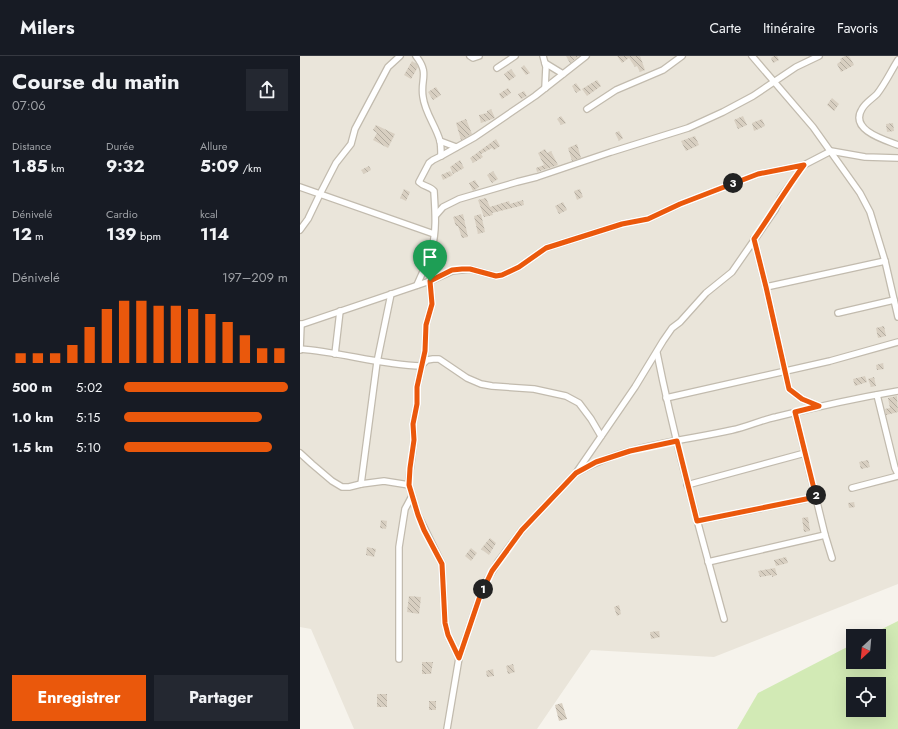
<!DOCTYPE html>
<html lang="fr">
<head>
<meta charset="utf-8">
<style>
  body { margin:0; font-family:Jost,sans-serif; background:#242831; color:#f1f3f6; height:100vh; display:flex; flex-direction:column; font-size:15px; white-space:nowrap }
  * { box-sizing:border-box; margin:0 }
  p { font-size:13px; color:#9ea1a6 }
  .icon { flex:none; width:22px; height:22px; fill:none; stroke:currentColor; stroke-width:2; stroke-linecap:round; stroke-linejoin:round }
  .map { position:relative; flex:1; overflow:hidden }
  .side { display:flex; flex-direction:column; background:#171b24; width:300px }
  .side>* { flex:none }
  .needle { width:26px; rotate:206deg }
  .controls { position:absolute; left:546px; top:573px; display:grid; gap:8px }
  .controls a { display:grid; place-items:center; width:40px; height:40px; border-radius:0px; background:#171b24; box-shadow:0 4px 16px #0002; font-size:20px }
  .pin { position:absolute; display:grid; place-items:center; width:34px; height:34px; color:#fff; margin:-41px -17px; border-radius:50% 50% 50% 0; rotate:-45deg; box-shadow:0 0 4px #0007 }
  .pin .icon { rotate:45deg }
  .km { position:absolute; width:20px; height:20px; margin:-10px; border-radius:50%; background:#222; color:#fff; font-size:11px; line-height:20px; text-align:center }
  .round { display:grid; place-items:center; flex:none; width:42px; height:42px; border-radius:0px; background:#242831 }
  .overview { display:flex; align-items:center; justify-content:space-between; height:68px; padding:0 12px }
  h1 { font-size:22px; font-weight:700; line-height:30px }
  .figures { display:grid; grid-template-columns:repeat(3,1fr); gap:6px; height:68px; padding:4px 12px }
  .figures div { display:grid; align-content:center }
  .figures b { font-size:17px; font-weight:700 }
  .figures small { font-size:11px; font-weight:400 }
  .figures p { font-size:11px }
  .chart { height:112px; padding:8px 12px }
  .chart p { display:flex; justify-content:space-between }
  .chart svg { width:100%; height:72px; margin-top:4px; stroke:#ea580c; stroke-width:6 }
  .primary-button { display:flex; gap:8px; margin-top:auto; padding:8px 12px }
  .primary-button a { flex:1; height:46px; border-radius:0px; background:#ea580c; color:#fff; font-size:16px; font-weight:700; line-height:46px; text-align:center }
  .primary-button a+a { background:#242831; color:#f1f3f6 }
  ul { padding:0 12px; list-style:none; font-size:13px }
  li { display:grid; grid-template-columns:64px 48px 1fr; align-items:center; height:30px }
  li i { height:10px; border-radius:5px; background:#ea580c }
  header { display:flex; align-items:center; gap:24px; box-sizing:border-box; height:56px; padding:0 20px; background:#171b24; border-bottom:1px solid #363941 }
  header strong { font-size:19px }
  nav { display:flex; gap:22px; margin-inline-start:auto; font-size:14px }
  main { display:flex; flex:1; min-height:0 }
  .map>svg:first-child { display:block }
  .residential { fill:#eae5da }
  .grass { fill:#d2eab5; fill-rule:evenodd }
  .building { fill:url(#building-back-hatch) }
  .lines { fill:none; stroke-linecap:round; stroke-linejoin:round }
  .minor-casing { stroke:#c2bbae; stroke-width:8 }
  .minor { stroke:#fff; stroke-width:5.5 }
  .route-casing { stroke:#fff; stroke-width:8 }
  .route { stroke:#ea580c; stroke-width:5 }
</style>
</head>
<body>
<header>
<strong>Milers</strong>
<nav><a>Carte</a><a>Itinéraire</a><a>Favoris</a></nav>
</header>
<main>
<section class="side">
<div class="overview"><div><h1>Course du matin</h1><p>07:06</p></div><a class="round"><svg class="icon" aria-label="share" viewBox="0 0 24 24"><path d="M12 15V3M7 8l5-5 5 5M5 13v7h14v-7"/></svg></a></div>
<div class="figures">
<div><p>Distance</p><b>1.85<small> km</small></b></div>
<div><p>Durée</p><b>9:32</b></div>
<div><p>Allure</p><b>5:09<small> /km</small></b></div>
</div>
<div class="figures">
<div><p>Dénivelé</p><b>12<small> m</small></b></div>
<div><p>Cardio</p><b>139<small> bpm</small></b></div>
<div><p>kcal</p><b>114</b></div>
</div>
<div class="chart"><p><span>Dénivelé</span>197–209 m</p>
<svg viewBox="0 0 160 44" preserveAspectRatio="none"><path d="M5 44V38M15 44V38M25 44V38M35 44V33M45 44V22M55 44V11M65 44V6M75 44V6M85 44V9M95 44V9M105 44V11M115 44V14M125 44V19M135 44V27M145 44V35M155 44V35"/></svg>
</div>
<ul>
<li><b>500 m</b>5:02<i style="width:100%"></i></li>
<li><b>1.0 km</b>5:15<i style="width:84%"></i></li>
<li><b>1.5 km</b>5:10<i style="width:90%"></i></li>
</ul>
<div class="primary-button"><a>Enregistrer</a><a>Partager</a></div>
</section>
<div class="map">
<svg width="598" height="673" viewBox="0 0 598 673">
  <defs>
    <pattern id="building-back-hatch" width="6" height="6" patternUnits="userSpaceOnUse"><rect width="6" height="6" fill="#d8cfc1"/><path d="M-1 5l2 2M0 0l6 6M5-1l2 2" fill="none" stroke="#b1aa9e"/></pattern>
  </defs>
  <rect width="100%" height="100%" fill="#f6f3ec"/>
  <polygon class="residential" points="0,0 598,0 598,528 414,601 291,594 237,673 54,673 11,573 0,571"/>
  <path class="grass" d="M598,565V673H437L458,637L553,588V606H579V580H568ZM553,628H579V654H553Z"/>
  <g class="building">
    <polygon points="266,0 279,0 270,7"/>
    <polygon points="317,0 340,0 345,14 340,16 337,10 335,11 329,2 322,7"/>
    <polygon points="474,0 477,0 479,4 473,7 471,2"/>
    <polygon points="545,0 549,0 554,9 541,16 537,8 541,5 540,3"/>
    <polygon points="112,5 116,8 118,11 111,23 104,19"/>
    <polygon points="224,9 230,17 226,19 221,12"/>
    <polygon points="211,13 216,20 209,25 204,18"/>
    <polygon points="297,24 301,30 287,40 282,33"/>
    <polygon points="276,27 281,34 276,37 272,30"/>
    <polygon points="136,31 141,39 133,44 128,36"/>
    <polygon points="208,32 211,37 202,43 199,38"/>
    <polygon points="224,35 227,40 221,43 218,38"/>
    <polygon points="532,42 539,48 534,55 527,49"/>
    <polygon points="191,53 195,62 181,67 179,59 187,57 187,55"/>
    <polygon points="261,60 266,67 261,69 257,63"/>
    <polygon points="443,60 447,69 438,73 434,64"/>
    <polygon points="166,63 172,78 161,84 156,67"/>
    <polygon points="462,63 465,70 454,75 452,67"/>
    <polygon points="593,67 594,75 587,76 586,68"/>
    <polygon points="76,69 95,78 88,92 73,84 77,77 73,74"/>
    <polygon points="319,75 323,82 319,85 315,77"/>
    <polygon points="395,80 399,89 386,95 381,85"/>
    <polygon points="196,83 200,90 194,94 192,92 181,98 183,101 173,107 170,102"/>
    <polygon points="277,88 281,102 272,105 268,92"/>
    <polygon points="245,93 247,97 251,95 258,109 237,116 236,112 244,109 238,97"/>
    <polygon points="160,104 164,112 153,118 150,111"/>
    <polygon points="69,110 71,114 64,118 61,114"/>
    <polygon points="150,115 153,119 143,124 141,119"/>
    <polygon points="193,115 198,123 192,127 187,119"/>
    <polygon points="175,124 179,131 173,135 169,127"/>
    <polygon points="104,133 110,136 106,145 100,142"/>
    <polygon points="280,133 283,141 277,144 274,135"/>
    <polygon points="186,142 190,151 209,145 210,148 223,144 224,149 192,157 193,159 184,161 178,144"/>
    <polygon points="263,146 267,154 259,158 255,150"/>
    <polygon points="163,158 168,181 162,182 158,170 156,170 153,161"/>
    <polygon points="181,158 185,176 178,178 174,160"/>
    <polygon points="584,270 586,280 578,282 576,272"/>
    <polygon points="583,307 584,313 577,314 576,309"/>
    <polygon points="565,320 567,326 555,330 553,323"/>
    <polygon points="574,321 576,330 571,331 568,323"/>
    <polygon points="597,340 598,356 586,359 585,353 590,352 588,342"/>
    <polygon points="568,404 570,411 561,413 559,406"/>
    <polygon points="554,446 555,451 549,452 548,447"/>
    <polygon points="508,461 510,475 504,476 502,462"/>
    <polygon points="81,464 87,465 86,473 80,472"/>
    <polygon points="190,482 196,487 189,499 181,493"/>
    <polygon points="67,491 76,493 74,501 66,499"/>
    <polygon points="171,492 177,497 171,505 165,500"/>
    <polygon points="486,501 488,507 476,510 474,504"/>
    <polygon points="475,512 477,519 472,521 472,519 460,521 458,515"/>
    <polygon points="109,540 121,541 119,558 107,556"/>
    <polygon points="319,549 321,558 317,560 314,551"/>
    <polygon points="359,575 360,581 351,583 350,576"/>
    <polygon points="122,606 133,606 131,618 122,618"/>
    <polygon points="213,608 215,616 208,618 206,610"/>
    <polygon points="193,613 194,620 187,621 186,615"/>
    <rect x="77" y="638" width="10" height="13"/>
    <rect x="129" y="645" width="7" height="9"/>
    <polygon points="262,647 267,663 259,665 255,649"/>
  </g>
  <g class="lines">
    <g class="minor-casing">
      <g id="minor">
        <path d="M116,0C130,18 120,23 123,41C125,57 136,70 140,85C141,89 141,95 141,100"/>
        <polyline points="170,0 173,2 179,0"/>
        <polyline points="243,0 246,11 245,32"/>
        <polyline points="452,0 513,71 560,137 570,156 585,205 598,261"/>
        <path d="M598,4C591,15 585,28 577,38C572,43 565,47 562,53C549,74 585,84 598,89"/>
        <polyline points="245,7 263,18"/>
        <polyline points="197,12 215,0"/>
        <polyline points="287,53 316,34 363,14 382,0"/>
        <polyline points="140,85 156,91"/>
        <polyline points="0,131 134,178"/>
        <polyline points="136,159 143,151 159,143 217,126 237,121 311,96 388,72 423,56 453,40 496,11 519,0"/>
        <polyline points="0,174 8,163 20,138 36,107 51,88 55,73 88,11 100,0"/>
        <polyline points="454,183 466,231 489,333 502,343 519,350"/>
        <polyline points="130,225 132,248 126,269 125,295 117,331 117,348 113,368 114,384 109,422 109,429 118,459 142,508 145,567 148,579 159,602 147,673"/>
        <path d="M117,229C122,217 129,204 132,192C137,173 135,154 134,135C130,130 124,131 119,126L129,107L133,104L141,100L175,81L235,40L286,0"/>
        <polyline points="466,231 585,205"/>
        <polyline points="538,257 594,244"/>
        <polyline points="0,268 1,268 0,294"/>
        <polyline points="0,269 130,225 152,215 170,213 196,220 202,219 219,211 246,192 322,168 348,163 380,148 458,118 504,109"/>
        <path d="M0,293C41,296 80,309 121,310L127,304L133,303H139L167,322L181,328L192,330L234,333L266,340L279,347L291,363L301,380"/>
        <path d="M357,297C375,387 400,475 424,563"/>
        <polyline points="35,298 40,255"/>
        <polyline points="577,339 595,412 598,418"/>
        <polyline points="366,342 530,305 598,286"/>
        <polyline points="495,356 525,479 532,502"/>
        <polyline points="0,397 12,408 32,425 42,431 49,431 61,428 84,425 109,429"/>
        <path d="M278,416C322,390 382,385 432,374C447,371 461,364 476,361C516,351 557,342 598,335"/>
        <polyline points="61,428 77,306 91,238"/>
        <polyline points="387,429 505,397"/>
        <polyline points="552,432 598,420"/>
        <polyline points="397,465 517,441"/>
        <polyline points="408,506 525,479"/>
        <polyline points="159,602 183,531 198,506 222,474 276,417 335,331 363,285 372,272 380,266 406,237 432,216 475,154 481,141 504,109 531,95 565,101 598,102"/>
        <polyline points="99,603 99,491 105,453 112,440"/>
      </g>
    </g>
    <use href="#minor" class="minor"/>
  </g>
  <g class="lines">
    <g class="route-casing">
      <path id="route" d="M504,109C486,133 471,159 454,183L466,231L489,333L502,343L519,350L495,356L516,441L397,465L377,385L330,395L296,406L276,417L222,474L192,515L180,540L159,602L148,579L145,567L142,508L124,474L118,459L109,429L110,412L114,384L113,368L117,348V331L125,295L126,269L132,248L130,225L152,214L162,213H170L196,220L202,219L219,211L246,192L322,168L348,163L380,148L458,118Z"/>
    </g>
    <use href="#route" class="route"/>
  </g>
</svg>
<div class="controls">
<a><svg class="needle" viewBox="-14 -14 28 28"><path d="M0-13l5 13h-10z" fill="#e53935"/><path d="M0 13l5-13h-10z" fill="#9ea1a6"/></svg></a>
<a><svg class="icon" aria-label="locate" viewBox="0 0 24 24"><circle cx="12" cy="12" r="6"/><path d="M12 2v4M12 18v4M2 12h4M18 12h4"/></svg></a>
</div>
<div class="pin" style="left:130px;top:225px;background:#1e9e55"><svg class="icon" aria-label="arrive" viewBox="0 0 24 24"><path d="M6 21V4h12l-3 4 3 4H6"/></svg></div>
<b class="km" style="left:183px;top:533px">1</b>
<b class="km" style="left:516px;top:439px">2</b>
<b class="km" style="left:433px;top:127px">3</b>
</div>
</main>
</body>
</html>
